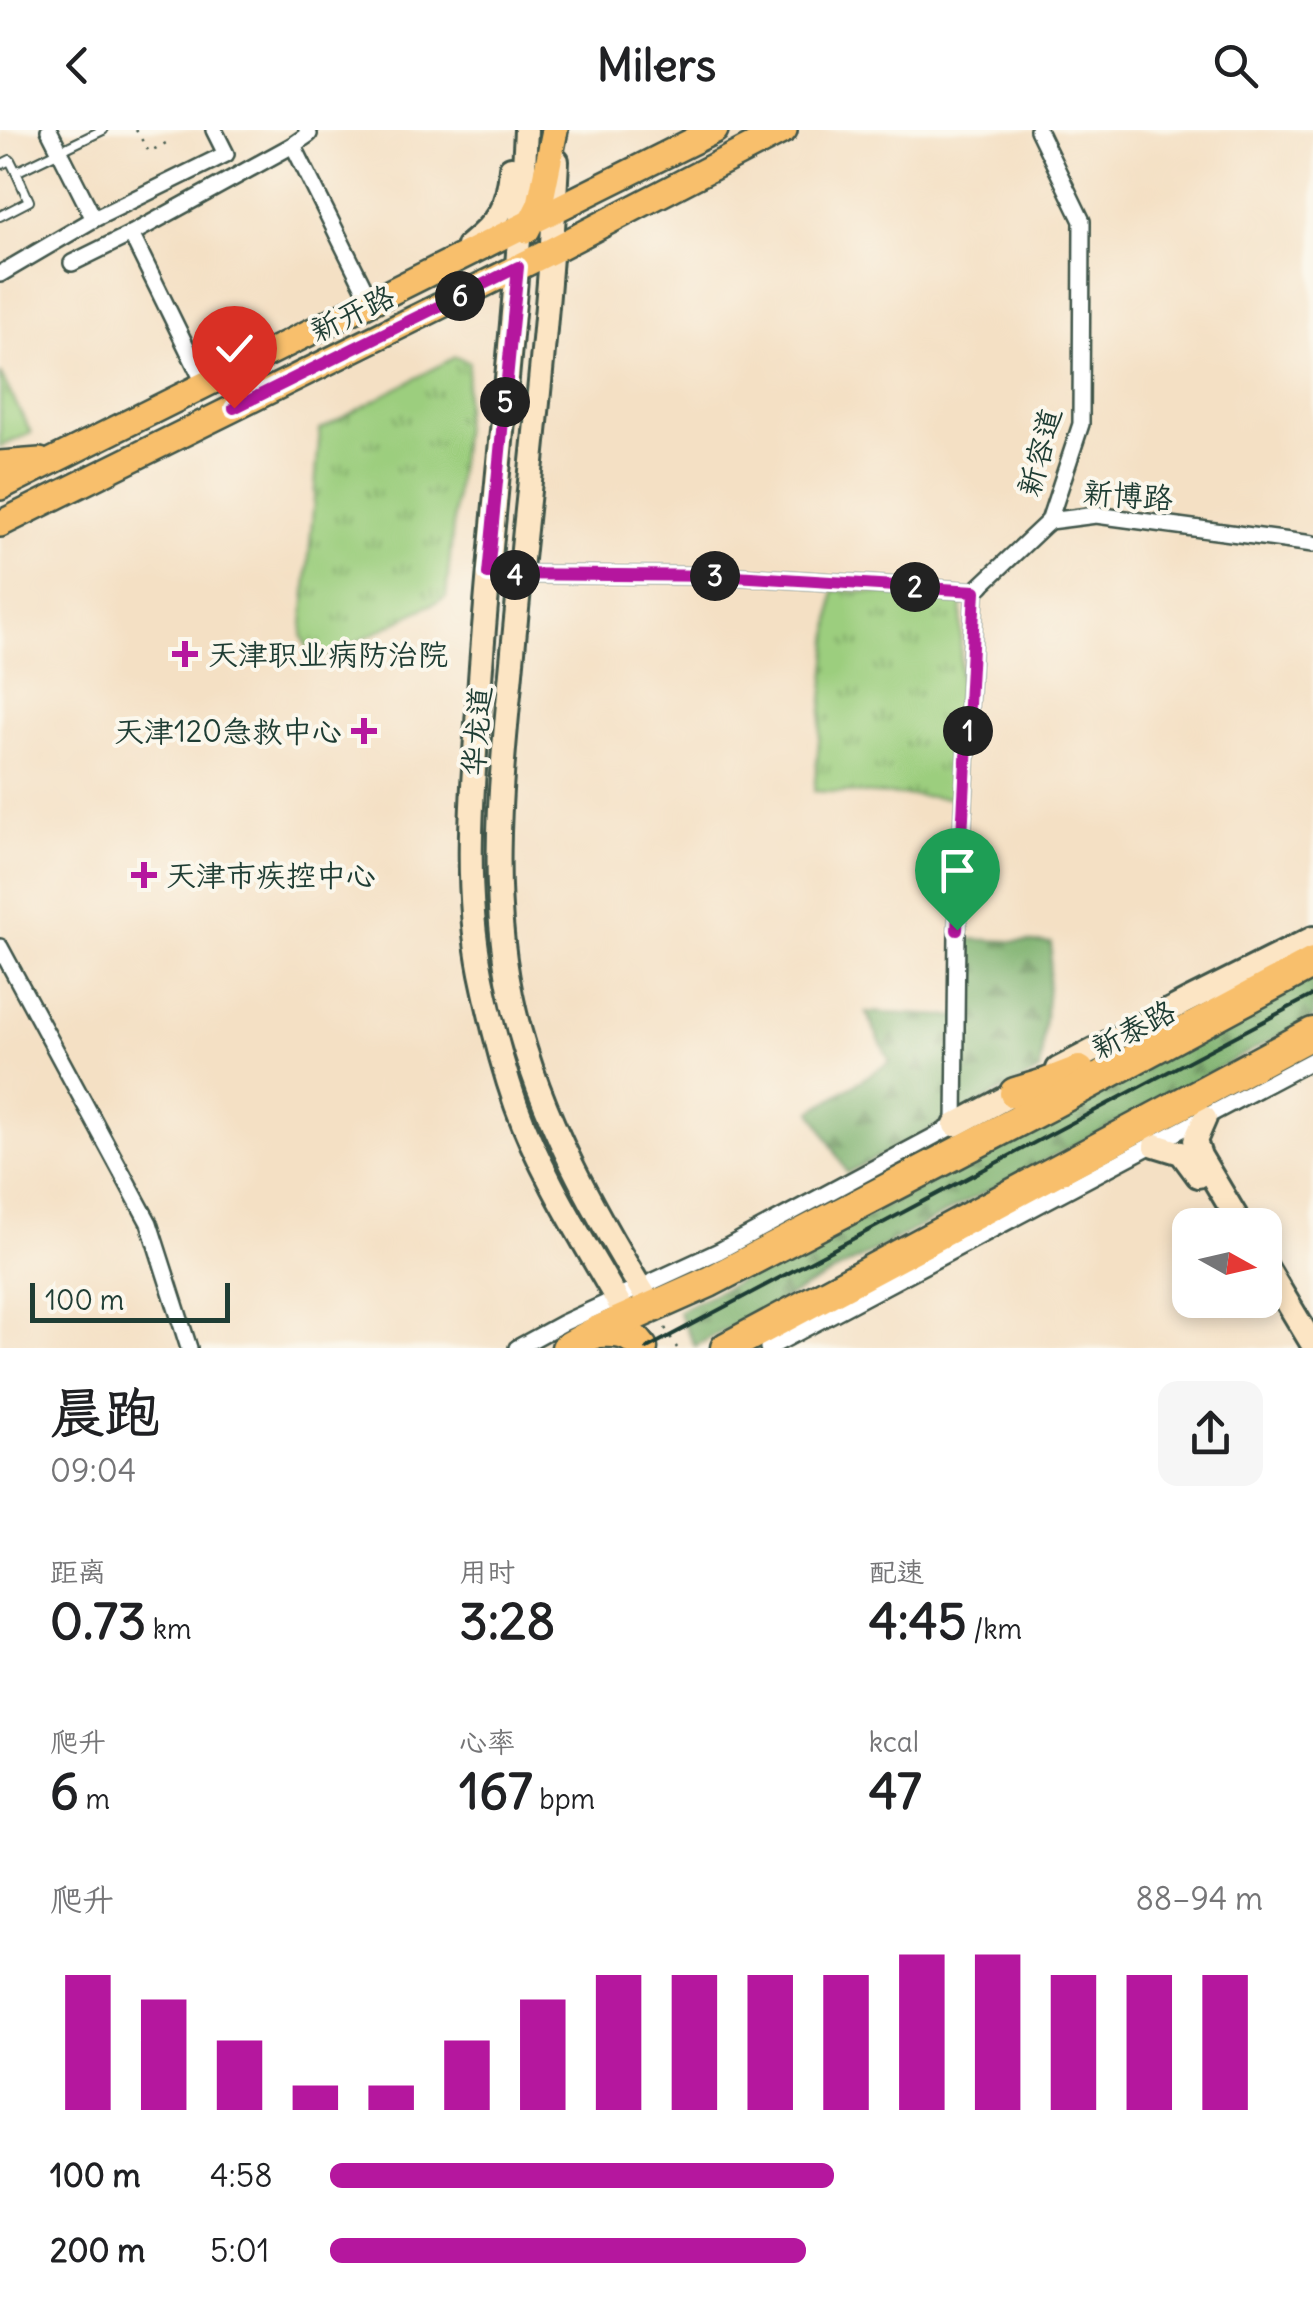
<!DOCTYPE html>
<html lang="zh">
<head>
<meta charset="utf-8">
<style>
  body { margin:0; font-family:Delius,"LXGW WenKai TC",sans-serif; background:#f6f6f6; color:#202124; height:100vh; display:flex; flex-direction:column; font-size:38px; white-space:nowrap }
  * { box-sizing:border-box; margin:0 }
  p { font-size:32px; color:#757577 }
  .icon { flex:none; width:55px; height:55px; fill:none; stroke:currentColor; stroke-width:2; stroke-linecap:round; stroke-linejoin:round }
  .map { position:relative; height:1218px; overflow:hidden }
  .sheet { display:flex; flex-direction:column; background:#fff; flex:1 }
  .sheet>* { flex:none }
  .needle { width:65px; rotate:98deg }
  .buttons { position:absolute; left:1172px; top:1078px; display:grid; gap:20px }
  .buttons a { display:grid; place-items:center; width:110px; height:110px; border-radius:20px; background:#fff; box-shadow:0 5px 15px #0003; font-size:50px }
  .scale { position:absolute; left:30px; bottom:25px; width:200px; box-sizing:border-box; padding-left:10px; border:5px solid #1f3d34; border-top:0; font-size:28px; line-height:35px; white-space:nowrap; color:#1f3d34; -webkit-text-stroke:8px #fbf7ec; paint-order:stroke }
  .pin { position:absolute; display:grid; place-items:center; width:85px; height:85px; color:#fff; margin:-102px -42px; border-radius:50% 50% 50% 0; rotate:-45deg; box-shadow:0 0 10px #0007 }
  .pin .icon { rotate:45deg }
  .km { position:absolute; width:50px; height:50px; margin:-25px; border-radius:50%; background:#222; color:#fff; font-size:28px; line-height:50px; text-align:center }
  .round { display:grid; place-items:center; flex:none; width:105px; height:105px; border-radius:20px; background:#f6f6f6 }
  .summary { display:flex; align-items:center; justify-content:space-between; height:170px; padding:0 50px }
  h1 { font-size:55px; font-weight:700; line-height:75px }
  .stats { display:grid; grid-template-columns:repeat(3,1fr); gap:15px; height:170px; padding:10px 50px }
  .stats div { display:grid; align-content:center }
  .stats b { font-size:50px; font-weight:700 }
  .stats small { font-size:28px; font-weight:400 }
  .stats p { font-size:28px }
  .chart { height:280px; padding:20px 50px }
  .chart p { display:flex; justify-content:space-between }
  .chart svg { width:100%; height:180px; margin-top:10px; stroke:#b5179e; stroke-width:6 }
  ul { padding:0 50px; list-style:none; font-size:32px }
  li { display:grid; grid-template-columns:160px 120px 1fr; align-items:center; height:75px }
  li i { height:25px; border-radius:12px; background:#b5179e }
  header { display:flex; justify-content:space-between; align-items:center; height:130px; padding:0 50px; background:#fff; font-size:45px; font-weight:700 }
  .map>svg:first-child { display:block }
  .grass { fill:url(#grass-tufts); stroke:#5e8659; stroke-width:2.5 }
  .forest { fill:url(#forest-firs); stroke:#4e7750; stroke-width:2.5 }
  .lines { fill:none; stroke-linecap:round; stroke-linejoin:round }
  .lane-casing { stroke:#3f554a; stroke-width:12 }
  .street-casing { stroke:#3f554a; stroke-width:20 }
  .secondary-casing { stroke:#3f554a; stroke-width:28 }
  .primary-casing { stroke:#3f554a; stroke-width:30 }
  .highway-casing { stroke:#3f554a; stroke-width:35 }
  .path { stroke:#3f554a; stroke-width:2.5; stroke-dasharray:2.5 8; stroke-linecap:butt }
  .lane { stroke:#fff; stroke-width:8 }
  .street { stroke:#fff; stroke-width:15 }
  .secondary { stroke:#fce5c4; stroke-width:22 }
  .primary { stroke:#f8bf6c; stroke-width:25 }
  .highway { stroke:#f8bf6c; stroke-width:30 }
  .rail { stroke:#1f3d34; stroke-width:4 }
  .route-casing { stroke:#fff; stroke-width:20 }
  .route { stroke:#b5179e; stroke-width:12 }
  .poi-dot { fill:#b5179e; stroke:#fbf7ec; stroke-width:4 }
  .labels { text-anchor:middle; dominant-baseline:central; stroke-width:8; stroke-linejoin:round; paint-order:stroke }
  .street-label { font-size:30px; fill:#1f3d34; stroke:#fbf7ec }
  .poi-label { font-size:30px; fill:#1f3d34; stroke:#fbf7ec; text-anchor:start }
</style>
</head>
<body>
<header><svg class="icon" aria-label="back" viewBox="0 0 24 24"><path d="M15 5l-7 7 7 7"/></svg>Milers<svg class="icon" aria-label="search" viewBox="0 0 24 24"><circle cx="10" cy="10" r="6"/><path d="M15 15l6 6"/></svg></header>
<div class="map">
<svg width="1313" height="1218" viewBox="0 0 1313 1218">
  <defs>
    <pattern id="grass-tufts" width="24" height="20" patternUnits="userSpaceOnUse" patternTransform="scale(2.5)"><rect width="24" height="20" fill="#9cce7e"/><path d="M3 7l-1-3M5 7V3M7 7l1-3M15 17l-1-3M17 17v-4M19 17l1-3" fill="none" stroke="#7fa868"/></pattern>
    <pattern id="forest-firs" width="22" height="20" patternUnits="userSpaceOnUse" patternTransform="scale(2.5)"><rect width="22" height="20" fill="#7db16d"/><path d="M5 1l3.5 6h-7zM16 11l3.5 6h-7z" fill="#66915a"/></pattern>
  </defs>
  <rect width="100%" height="100%" fill="#fbf7ec"/>
  <filter id="ink" filterUnits="userSpaceOnUse"><feTurbulence type="fractalNoise" baseFrequency=".01" numOctaves="2"/><feDisplacementMap in="SourceGraphic" scale="20" xChannelSelector="R" yChannelSelector="G"/><feConvolveMatrix kernelMatrix="1 2 1 2 8 2 1 2 1" color-interpolation-filters="sRGB"/></filter>
  <filter id="wash" filterUnits="userSpaceOnUse"><feTurbulence type="fractalNoise" baseFrequency=".0048" numOctaves="4" result="noise"/><feDisplacementMap in="SourceGraphic" scale="40" xChannelSelector="R" yChannelSelector="G"/><feGaussianBlur stdDeviation="2.25" result="paint"/><feColorMatrix in="noise" values="0 0 0 0 0 0 0 0 0 0 0 0 0 0 0 0 0 1.4 0 .05"/><feComposite in="paint" operator="in"/></filter>
  <g filter="url(#wash)">
    <rect width="100%" height="100%" fill="#f4e0c4"/>
    <g class="grass">
      <polygon points="455,227 469,232 446,467 333,524 318,526 307,518 302,506 320,300"/>
      <polygon points="0,243 31,303 0,317"/>
      <polygon points="834,460 962,469 956,668 814,661"/>
    </g>
    <g class="forest">
      <polygon points="966,809 1052,813 1040,941 847,1043 812,981 890,932 866,882 963,887"/>
      <polygon points="1313,844 1313,888 695,1216 678,1181 870,1085"/>
    </g>
  </g>
  <g filter="url(#ink)">
    <g class="lines">
      <g class="lane-casing">
        <g id="lane">
          <polyline points="0,35 10,30 16,42 103,0"/>
          <polyline points="0,86 29,71 16,42"/>
        </g>
      </g>
      <g class="street-casing">
        <g id="street">
          <polyline points="49,0 94,89"/>
          <polyline points="293,15 370,170"/>
          <polyline points="72,133 131,104"/>
          <polyline points="0,144 94,89 226,24 214,0"/>
          <polyline points="205,255 131,104 293,15 309,4 307,0"/>
          <polyline points="1046,394 1049,391 1096,385 1313,414"/>
          <polyline points="488,444 735,446 975,461 982,455"/>
          <polyline points="0,817 149,1093 189,1218"/>
          <polyline points="517,1218 563,1193 719,1121 955,995 957,801 975,461 1049,391 1081,294 1082,91 1038,0"/>
          <polyline points="768,1218 1313,930"/>
        </g>
      </g>
      <g class="secondary-casing">
        <g id="secondary">
          <path d="M526,0C517,184 493,366 480,550C474,647 462,746 481,843C490,887 501,932 516,975C543,1050 589,1119 628,1189"/>
          <path d="M557,31C549,195 528,358 513,521C502,642 486,763 515,883C541,989 595,1084 652,1177"/>
          <path d="M468,116C497,93 509,76 511,38"/>
          <polyline points="1058,939 1187,871 1313,808"/>
          <polyline points="1205,988 1195,1011 1200,1026 1241,1095"/>
          <polyline points="955,995 1026,957"/>
          <polyline points="1155,1015 1181,1023 1198,1046"/>
          <polyline points="1265,1135 1313,1215"/>
        </g>
      </g>
      <g class="primary-casing">
        <g id="primary">
          <polyline points="527,100 540,74 555,0"/>
          <polyline points="0,334 40,331"/>
          <polyline points="0,357 715,0"/>
          <polyline points="0,394 551,121 784,0"/>
        </g>
      </g>
      <g class="highway-casing">
        <g id="highway">
          <polyline points="1015,963 1048,953 1079,941"/>
          <path d="M597,1202C615,1201 631,1201 642,1218"/>
          <polyline points="567,1218 594,1203 709,1152 1049,975 1313,833"/>
          <polyline points="726,1218 1313,903"/>
        </g>
      </g>
      <g class="path">
        <polyline points="136,0 149,22 166,13"/>
        <polyline points="665,1198 677,1218"/>
      </g>
      <use href="#lane" class="lane"/>
      <use href="#street" class="street"/>
      <use href="#secondary" class="secondary"/>
      <use href="#primary" class="primary"/>
      <use href="#highway" class="highway"/>
      <polyline class="rail" points="647,1218 1313,865"/>
    </g>
  </g>
  <g class="lines" filter="url(#ink)">
    <g class="route-casing">
      <polyline id="route" points="234,278 518,137 488,444 735,446 975,461 957,800"/>
    </g>
    <use href="#route" class="route"/>
  </g>
  <g class="poi-dot">
    <path d="M180 509h10v10h10v10h-10v10h-10v-10h-10v-10h10z"/>
    <path d="M359 586h10v10h10v10h-10v10h-10v-10h-10v-10h10z"/>
    <path d="M139 730h10v10h10v10h-10v10h-10v-10h-10v-10h10z"/>
  </g>
  <g class="labels">
    <g class="street-label">
      <text transform="translate(352 183) rotate(-26)">新开路</text>
      <text transform="translate(1039 322) rotate(-75)">新容道</text>
      <text transform="translate(1128 365) rotate(4)">新博路</text>
      <text transform="translate(476 601) rotate(-85)">华龙道</text>
      <text transform="translate(1133 899) rotate(-28)">新泰路</text>
    </g>
    <g class="poi-label">
      <text x="208" y="524">天津职业病防治院</text>
      <text x="342" y="601" text-anchor="end">天津120急救中心</text>
      <text x="166" y="745">天津市疾控中心</text>
    </g>
  </g>
</svg>
<div class="buttons">
<a><svg class="needle" viewBox="-14 -14 28 28"><path d="M0-13l5 13h-10z" fill="#e53935"/><path d="M0 13l5-13h-10z" fill="#757577"/></svg></a>
</div>
<div class="scale">100 m</div>
<div class="pin" style="left:957px;top:800px;background:#1e9e55"><svg class="icon" aria-label="arrive" viewBox="0 0 24 24"><path d="M6 21V4h12l-3 4 3 4H6"/></svg></div>
<div class="pin" style="left:234px;top:278px;background:#d93025"><svg class="icon" aria-label="check" viewBox="0 0 24 24"><path d="M5 12l5 5 9-10"/></svg></div>
<b class="km" style="left:968px;top:601px">1</b>
<b class="km" style="left:915px;top:457px">2</b>
<b class="km" style="left:715px;top:446px">3</b>
<b class="km" style="left:515px;top:445px">4</b>
<b class="km" style="left:505px;top:272px">5</b>
<b class="km" style="left:460px;top:166px">6</b>
</div>
<section class="sheet">
<div class="summary"><div><h1>晨跑</h1><p>09:04</p></div><a class="round"><svg class="icon" aria-label="share" viewBox="0 0 24 24"><path d="M12 15V3M7 8l5-5 5 5M5 13v7h14v-7"/></svg></a></div>
<div class="stats">
<div><p>距离</p><b>0.73<small> km</small></b></div>
<div><p>用时</p><b>3:28</b></div>
<div><p>配速</p><b>4:45<small> /km</small></b></div>
</div>
<div class="stats">
<div><p>爬升</p><b>6<small> m</small></b></div>
<div><p>心率</p><b>167<small> bpm</small></b></div>
<div><p>kcal</p><b>47</b></div>
</div>
<div class="chart"><p><span>爬升</span>88–94 m</p>
<svg viewBox="0 0 160 44" preserveAspectRatio="none"><path d="M5 44V11M15 44V17M25 44V27M35 44V38M45 44V38M55 44V27M65 44V17M75 44V11M85 44V11M95 44V11M105 44V11M115 44V6M125 44V6M135 44V11M145 44V11M155 44V11"/></svg>
</div>
<ul>
<li><b>100 m</b>4:58<i style="width:54%"></i></li>
<li><b>200 m</b>5:01<i style="width:51%"></i></li>
</ul>
</section>
</body>
</html>
